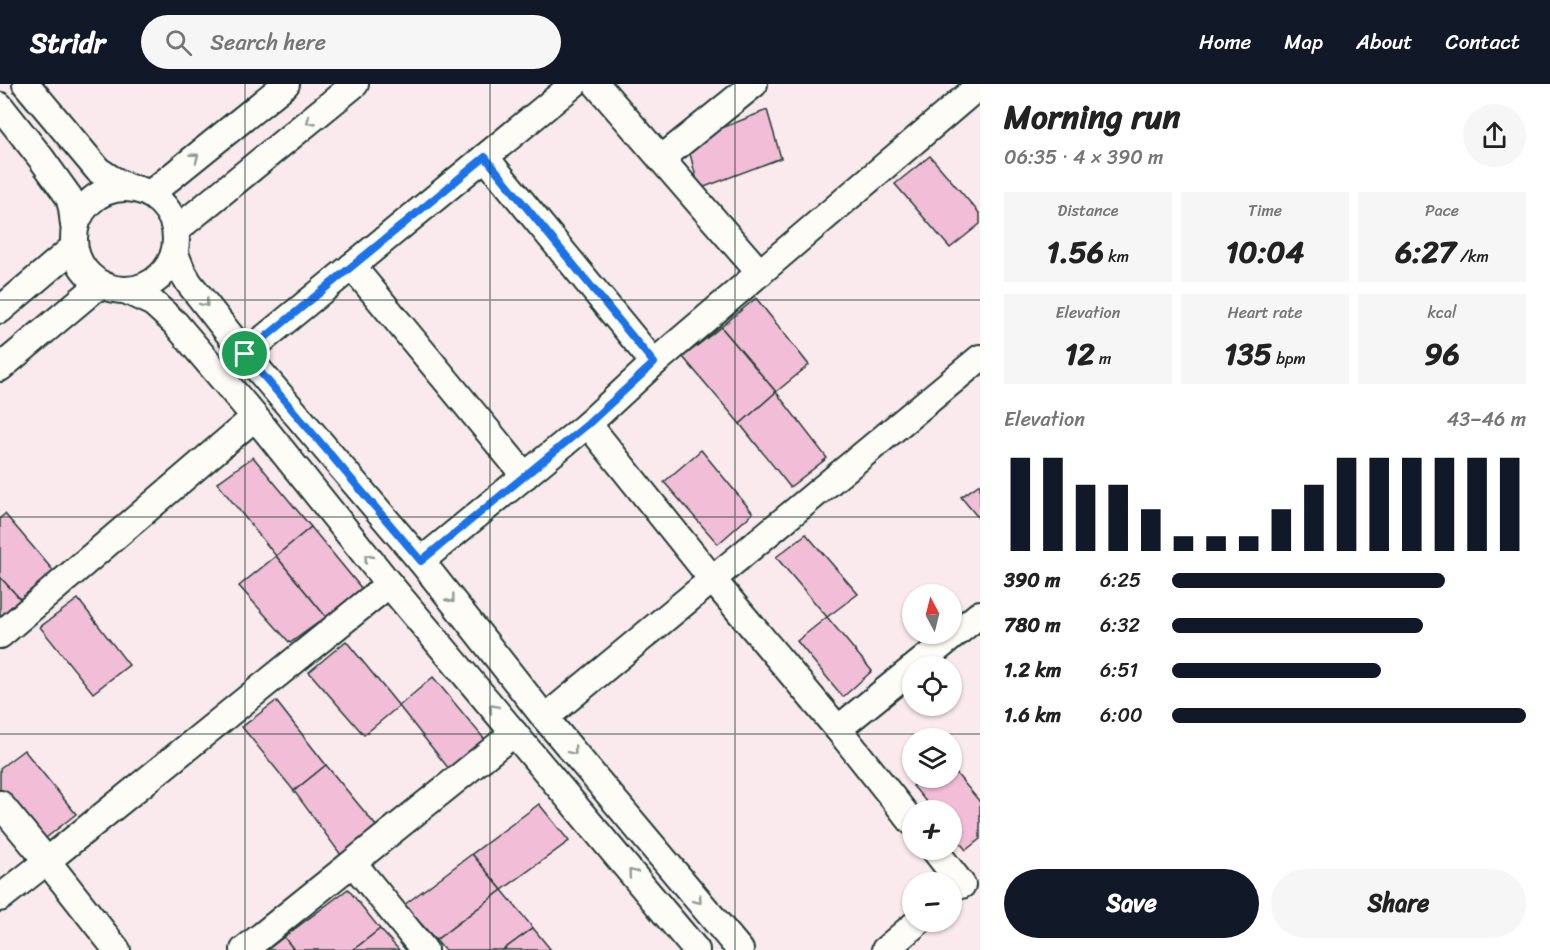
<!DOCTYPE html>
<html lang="en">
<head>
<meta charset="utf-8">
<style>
  body { margin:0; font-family:Sriracha,sans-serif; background:#f6f6f6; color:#222; height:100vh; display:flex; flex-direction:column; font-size:22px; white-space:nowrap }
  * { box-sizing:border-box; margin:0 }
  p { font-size:20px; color:#767676 }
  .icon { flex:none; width:33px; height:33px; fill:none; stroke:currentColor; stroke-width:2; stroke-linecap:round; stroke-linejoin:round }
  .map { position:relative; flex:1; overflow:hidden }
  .details { display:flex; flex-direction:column; background:#fff; width:570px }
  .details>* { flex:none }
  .needle { width:39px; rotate:353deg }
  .tools { position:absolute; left:902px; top:500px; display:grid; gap:12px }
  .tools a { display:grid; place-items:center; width:60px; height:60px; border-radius:50%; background:#fff; box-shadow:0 2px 4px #0004; font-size:30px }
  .pin { position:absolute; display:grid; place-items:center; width:51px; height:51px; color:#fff; margin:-26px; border:3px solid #fff; border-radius:50%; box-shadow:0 2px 6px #0007 }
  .round { display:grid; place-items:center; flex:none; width:63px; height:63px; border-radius:32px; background:#f6f6f6 }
  .head { display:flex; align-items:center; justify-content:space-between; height:102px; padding:0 24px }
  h1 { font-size:33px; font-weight:700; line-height:45px }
  .metrics { display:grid; grid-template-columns:repeat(3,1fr); gap:9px; height:102px; padding:6px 24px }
  .metrics div { display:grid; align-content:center; border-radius:0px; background:#f6f6f6; text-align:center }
  .metrics b { font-size:30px; font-weight:700 }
  .metrics small { font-size:16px; font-weight:400 }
  .metrics p { font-size:16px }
  .chart { height:168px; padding:12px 24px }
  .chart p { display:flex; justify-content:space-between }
  .chart svg { width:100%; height:108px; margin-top:6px; stroke:#111827; stroke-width:6 }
  .button { display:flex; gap:12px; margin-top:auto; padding:12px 24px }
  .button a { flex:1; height:69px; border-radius:36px; background:#111827; color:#fff; font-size:24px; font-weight:700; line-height:69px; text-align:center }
  .button a+a { background:#f6f6f6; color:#222 }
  ul { padding:0 24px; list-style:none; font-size:20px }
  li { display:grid; grid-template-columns:96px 72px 1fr; align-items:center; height:45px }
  li i { height:15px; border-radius:8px; background:#111827 }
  header { display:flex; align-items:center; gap:36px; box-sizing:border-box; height:84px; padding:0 30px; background:#111827; color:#fff }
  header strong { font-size:28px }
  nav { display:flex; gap:33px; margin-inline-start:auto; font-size:21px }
  .search { width:420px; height:54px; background:#f6f6f6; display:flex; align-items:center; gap:15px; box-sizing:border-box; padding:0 21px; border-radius:33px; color:#767676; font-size:22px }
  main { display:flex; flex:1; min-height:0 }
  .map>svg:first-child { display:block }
  .building { fill:#f2bdd7; stroke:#1f3d34; stroke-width:1.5 }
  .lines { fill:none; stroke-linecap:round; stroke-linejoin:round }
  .minor-casing { stroke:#1f3d34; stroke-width:30 }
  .minor { stroke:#fdfcf7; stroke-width:26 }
  .oneway { stroke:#8e9c96 }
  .route-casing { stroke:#fff; stroke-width:12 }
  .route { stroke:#1a73e8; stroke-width:8 }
  .grid { fill:none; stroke:#1f3d34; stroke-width:1.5; stroke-opacity:0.55 }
</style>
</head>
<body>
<header>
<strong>Stridr</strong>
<div class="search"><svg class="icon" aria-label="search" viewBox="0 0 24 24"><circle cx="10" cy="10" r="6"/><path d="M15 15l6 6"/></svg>Search here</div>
<nav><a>Home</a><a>Map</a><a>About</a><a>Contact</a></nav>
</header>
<main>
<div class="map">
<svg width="980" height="866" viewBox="0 0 980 866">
  <rect width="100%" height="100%" fill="#fae9ed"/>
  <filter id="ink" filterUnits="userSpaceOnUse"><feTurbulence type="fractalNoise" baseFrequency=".0167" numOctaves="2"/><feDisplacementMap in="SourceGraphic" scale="12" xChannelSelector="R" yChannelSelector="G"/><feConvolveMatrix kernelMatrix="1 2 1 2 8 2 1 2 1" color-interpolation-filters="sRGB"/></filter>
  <g filter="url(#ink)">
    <g class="building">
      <polygon points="767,26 781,74 699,105 687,58"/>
      <polygon points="930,72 980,130 980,140 950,164 895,100"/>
      <polygon points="756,214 809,281 776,308 721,243"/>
      <polygon points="721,243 776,308 740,340 683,273"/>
      <polygon points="776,308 827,374 790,403 740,340"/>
      <polygon points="701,366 753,429 718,460 664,398"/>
      <polygon points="253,373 311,443 276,472 217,399"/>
      <polygon points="980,400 980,436 961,413"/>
      <polygon points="5,430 56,490 21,516 0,493 0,434"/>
      <polygon points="311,443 362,505 326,533 276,472"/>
      <polygon points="806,450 858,510 827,533 776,473"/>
      <polygon points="276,472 326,533 290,559 239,502"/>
      <polygon points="0,493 21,516 0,533"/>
      <polygon points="78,515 129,581 93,609 40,543"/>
      <polygon points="827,533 872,587 843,613 797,557"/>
      <polygon points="346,557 399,622 364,651 309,588"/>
      <polygon points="433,593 486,657 449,685 399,622"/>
      <polygon points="276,617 326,681 294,707 242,643"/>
      <polygon points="24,666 76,730 41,758 0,709 0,684"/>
      <polygon points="326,681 377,743 341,771 294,707"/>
      <polygon points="951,683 980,718 980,755 966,766 951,748 951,726 933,726 913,702 925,693 951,693"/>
      <polygon points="539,720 569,757 502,806 472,770"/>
      <polygon points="472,770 502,806 436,856 404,821"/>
      <polygon points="348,805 380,845 353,866 294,866 284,853"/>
      <polygon points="502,806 533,844 503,866 444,866 436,856"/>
      <polygon points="533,844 551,866 503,866"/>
      <polygon points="380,845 399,866 353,866"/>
      <polygon points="284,853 294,866 267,866"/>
    </g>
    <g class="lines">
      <g class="minor-casing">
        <g id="minor">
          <polyline points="26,0 98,86 110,94 127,103"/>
          <polyline points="596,0 760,189"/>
          <polyline points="0,22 41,74 69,113 72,124 74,141"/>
          <polyline points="485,73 654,279"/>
          <polyline points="661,75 754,0"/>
          <circle cx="125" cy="155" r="51"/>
          <polyline points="150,110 286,0"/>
          <polyline points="176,146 355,0"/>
          <polyline points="175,170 182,187 189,199 245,270 421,477 545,634 740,866"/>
          <polyline points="352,182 525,392"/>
          <polyline points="127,207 153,219 175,239 255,333 389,500 696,866"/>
          <polyline points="0,226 73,164"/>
          <polyline points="245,270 574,0"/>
          <polyline points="0,284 99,201"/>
          <polyline points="588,340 713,496 838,645 912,585"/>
          <polyline points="421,477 588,340 654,279 980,1"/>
          <polyline points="0,551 255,333"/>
          <polyline points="916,582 980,530"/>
          <polyline points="545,634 980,274"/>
          <polyline points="838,645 912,738"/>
          <polyline points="0,720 47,777 389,500"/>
          <polyline points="934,765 962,801"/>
          <polyline points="353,779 424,866"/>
          <polyline points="0,814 47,777 117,866"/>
          <polyline points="244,866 514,649"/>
          <polyline points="885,866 919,837"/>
        </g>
      </g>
      <use href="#minor" class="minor"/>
    </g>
    <defs><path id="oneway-chevron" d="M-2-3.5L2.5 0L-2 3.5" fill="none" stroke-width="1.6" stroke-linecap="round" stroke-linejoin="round" transform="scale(1.5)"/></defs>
    <g class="oneway">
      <use href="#oneway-chevron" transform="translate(310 37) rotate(141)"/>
      <use href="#oneway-chevron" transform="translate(195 73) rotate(-39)"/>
      <use href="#oneway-chevron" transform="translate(205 219) rotate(52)"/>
      <use href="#oneway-chevron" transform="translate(368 474) rotate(-129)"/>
      <use href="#oneway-chevron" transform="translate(451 515) rotate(52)"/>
      <use href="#oneway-chevron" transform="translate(493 624) rotate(-130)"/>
      <use href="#oneway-chevron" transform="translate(573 667) rotate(50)"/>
      <use href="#oneway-chevron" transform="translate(632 789) rotate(-130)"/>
      <use href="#oneway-chevron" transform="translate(698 816) rotate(50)"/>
    </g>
  </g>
  <g class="lines" filter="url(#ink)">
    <g class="route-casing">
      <polygon id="route" points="485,73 654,279 588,340 421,477 245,270"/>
    </g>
    <use href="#route" class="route"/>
  </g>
  <path class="grid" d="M245,0V866M490,0V866M735,0V866M0,216H980M0,433H980M0,650H980"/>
</svg>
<div class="tools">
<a><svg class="needle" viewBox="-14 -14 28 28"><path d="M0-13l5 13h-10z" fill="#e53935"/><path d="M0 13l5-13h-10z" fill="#767676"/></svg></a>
<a><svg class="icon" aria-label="locate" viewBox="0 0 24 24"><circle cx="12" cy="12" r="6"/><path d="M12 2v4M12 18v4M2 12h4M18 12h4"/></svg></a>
<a><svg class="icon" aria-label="layers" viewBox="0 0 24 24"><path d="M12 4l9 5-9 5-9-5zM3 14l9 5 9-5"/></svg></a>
<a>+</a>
<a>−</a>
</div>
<div class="pin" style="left:245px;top:270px;background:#1e9e55"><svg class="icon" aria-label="arrive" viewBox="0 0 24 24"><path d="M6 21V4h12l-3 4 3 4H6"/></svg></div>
</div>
<section class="details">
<div class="head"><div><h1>Morning run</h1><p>06:35 · 4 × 390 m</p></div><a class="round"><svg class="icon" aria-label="share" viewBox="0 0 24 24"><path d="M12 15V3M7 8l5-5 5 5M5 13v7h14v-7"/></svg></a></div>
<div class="metrics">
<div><p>Distance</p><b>1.56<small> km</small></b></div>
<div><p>Time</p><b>10:04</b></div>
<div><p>Pace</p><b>6:27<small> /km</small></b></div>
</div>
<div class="metrics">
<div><p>Elevation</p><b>12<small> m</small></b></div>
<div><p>Heart rate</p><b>135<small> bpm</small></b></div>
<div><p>kcal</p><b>96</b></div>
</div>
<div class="chart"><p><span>Elevation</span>43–46 m</p>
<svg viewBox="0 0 160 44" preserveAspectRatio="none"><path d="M5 44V6M15 44V6M25 44V17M35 44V17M45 44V27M55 44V38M65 44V38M75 44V38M85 44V27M95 44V17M105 44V6M115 44V6M125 44V6M135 44V6M145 44V6M155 44V6"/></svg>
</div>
<ul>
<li><b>390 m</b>6:25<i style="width:77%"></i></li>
<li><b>780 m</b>6:32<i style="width:71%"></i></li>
<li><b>1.2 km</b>6:51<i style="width:59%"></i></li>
<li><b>1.6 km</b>6:00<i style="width:100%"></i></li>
</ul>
<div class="button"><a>Save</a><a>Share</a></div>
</section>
</main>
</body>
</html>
